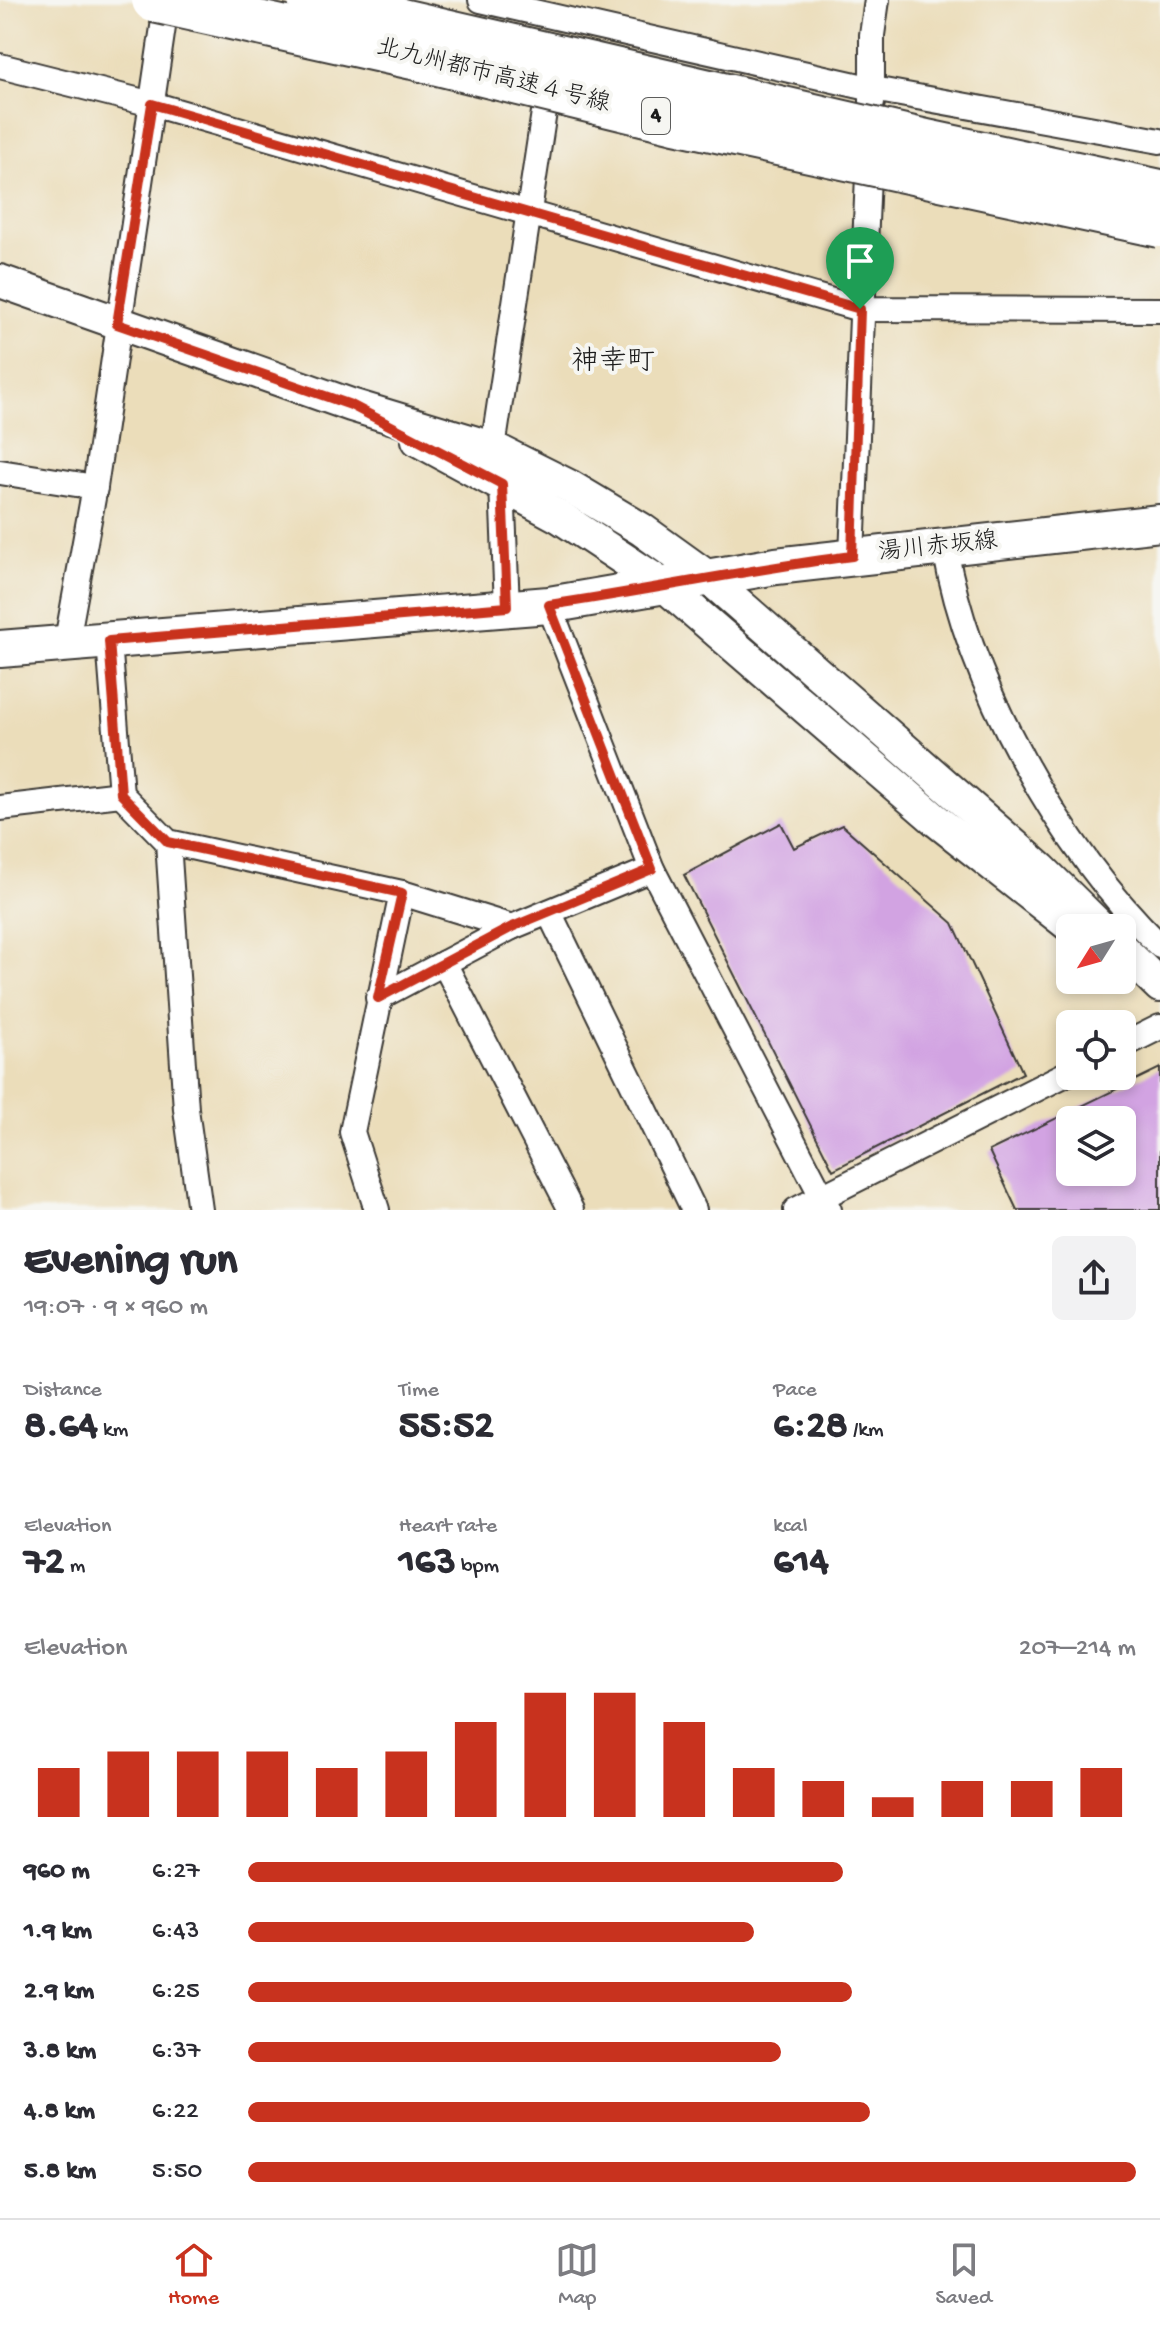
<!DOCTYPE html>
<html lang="en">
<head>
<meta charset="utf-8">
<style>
  body { margin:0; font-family:"Gochi Hand","Klee One",sans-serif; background:#f2f2f3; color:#2b2b33; height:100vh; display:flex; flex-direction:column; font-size:30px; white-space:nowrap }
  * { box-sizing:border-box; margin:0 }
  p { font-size:26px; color:#7c7c81 }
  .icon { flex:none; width:44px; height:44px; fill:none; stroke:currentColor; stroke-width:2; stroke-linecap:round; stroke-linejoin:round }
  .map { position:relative; height:1210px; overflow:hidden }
  .sheet { display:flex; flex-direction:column; background:#fff; flex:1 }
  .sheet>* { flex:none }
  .needle { width:52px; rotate:233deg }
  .tools { position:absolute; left:1056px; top:914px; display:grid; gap:16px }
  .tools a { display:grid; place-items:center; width:80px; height:80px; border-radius:12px; background:#fff; box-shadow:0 4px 12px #0003; font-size:40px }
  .pin { position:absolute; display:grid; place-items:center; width:68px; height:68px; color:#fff; margin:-82px -34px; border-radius:50% 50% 50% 0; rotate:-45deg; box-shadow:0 0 8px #0007 }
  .pin .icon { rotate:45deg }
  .round { display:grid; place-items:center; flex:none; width:84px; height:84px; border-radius:12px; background:#f2f2f3 }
  .summary { display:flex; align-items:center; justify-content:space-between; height:136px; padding:0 24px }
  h1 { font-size:44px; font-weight:700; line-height:60px }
  .metrics { display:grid; grid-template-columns:repeat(3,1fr); gap:12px; height:136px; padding:8px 24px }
  .metrics div { display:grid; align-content:center }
  .metrics b { font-size:40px; font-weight:700 }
  .metrics small { font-size:22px; font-weight:400 }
  .metrics p { font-size:22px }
  .chart { height:224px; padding:16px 24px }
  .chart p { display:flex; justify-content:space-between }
  .chart svg { width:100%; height:144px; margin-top:8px; stroke:#c8321e; stroke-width:6 }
  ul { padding:0 24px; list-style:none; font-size:26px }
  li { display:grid; grid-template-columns:128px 96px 1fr; align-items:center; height:60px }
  li i { height:20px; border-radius:10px; background:#c8321e }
  .menu { display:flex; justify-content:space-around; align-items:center; height:112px; border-top:2px solid #e1e1e2; background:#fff; font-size:22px; color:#7c7c81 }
  .menu a { display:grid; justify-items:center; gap:4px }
  .menu .selected { color:#c8321e }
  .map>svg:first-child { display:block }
  .building { fill:#d2a3e2; fill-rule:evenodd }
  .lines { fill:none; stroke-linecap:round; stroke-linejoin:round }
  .minor-casing { stroke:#3b3934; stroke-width:28 }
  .tertiary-casing { stroke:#3b3934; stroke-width:36 }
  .secondary-casing { stroke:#3b3934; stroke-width:40 }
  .minor { stroke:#fff; stroke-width:24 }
  .tertiary { stroke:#fff; stroke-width:32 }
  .secondary { stroke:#fff; stroke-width:36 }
  .motorway-bridge-casing { stroke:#3b3934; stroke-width:48; stroke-linecap:butt }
  .motorway-bridge { stroke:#fff; stroke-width:44 }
  .route-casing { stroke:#fff; stroke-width:16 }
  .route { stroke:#c8321e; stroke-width:10 }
  .labels { text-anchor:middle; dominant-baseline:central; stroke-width:8; stroke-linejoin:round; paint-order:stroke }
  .shield { fill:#f6f6f2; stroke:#5d5d5c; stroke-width:2 }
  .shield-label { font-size:22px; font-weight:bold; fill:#1c1c1c }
  .street-label { font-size:24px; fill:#1c1c1c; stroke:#f6f6f2 }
  .quarter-label { font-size:28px; fill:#1c1c1c; stroke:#f6f6f2 }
</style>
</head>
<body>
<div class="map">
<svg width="1160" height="1210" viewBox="0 0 1160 1210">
  <rect width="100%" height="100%" fill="#f6f6f2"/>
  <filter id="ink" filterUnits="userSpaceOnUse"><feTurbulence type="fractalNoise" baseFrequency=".0125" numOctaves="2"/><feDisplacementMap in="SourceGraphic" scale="16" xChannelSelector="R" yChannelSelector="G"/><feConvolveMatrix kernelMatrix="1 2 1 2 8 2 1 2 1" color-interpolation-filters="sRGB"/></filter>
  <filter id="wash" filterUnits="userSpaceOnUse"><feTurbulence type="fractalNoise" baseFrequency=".006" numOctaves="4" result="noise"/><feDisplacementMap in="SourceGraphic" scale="32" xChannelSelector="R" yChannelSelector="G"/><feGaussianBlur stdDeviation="1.8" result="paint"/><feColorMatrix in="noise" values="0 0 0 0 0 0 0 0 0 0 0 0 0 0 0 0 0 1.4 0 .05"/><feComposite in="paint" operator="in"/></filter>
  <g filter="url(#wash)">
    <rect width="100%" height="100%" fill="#ebddba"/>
    <g id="blocks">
      <g class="building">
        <polygon points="781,823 794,848 842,825 953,923 1023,1073 833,1170 684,875"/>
        <path d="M1160,1068V1210H1017L989,1151ZM1070,1120H1122V1172H1070Z"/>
      </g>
    </g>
  </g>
  <g filter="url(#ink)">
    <use href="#blocks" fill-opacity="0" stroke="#3b3934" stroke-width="2"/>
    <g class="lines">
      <g class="minor-casing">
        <g id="minor">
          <polyline points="481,0 873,89 1160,141"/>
          <polyline points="0,66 152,104 860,309 1160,310"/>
          <polyline points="872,103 872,35 877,0"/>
          <polyline points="493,448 549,79"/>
          <polyline points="0,472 95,487"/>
          <polyline points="502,484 507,607"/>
          <path d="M945,548C969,686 1060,848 1160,946"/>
          <polyline points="852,556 869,151"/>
          <polyline points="549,605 652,869 829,1210"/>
          <polyline points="109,641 121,794 168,842 402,893 512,927 652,869"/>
          <polyline points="66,646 95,487 167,0"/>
          <polyline points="0,808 121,794"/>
          <polyline points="168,842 186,1109 200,1210"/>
          <polyline points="549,912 694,1210"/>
          <polyline points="444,963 512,927"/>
          <polyline points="378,998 444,963 571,1210"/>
          <polyline points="1122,1046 1160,1027"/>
          <polyline points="377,1210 352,1132 402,893"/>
          <polyline points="796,1210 1070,1072"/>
        </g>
      </g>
      <g class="tertiary-casing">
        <g id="tertiary">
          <polyline points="0,281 351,405 493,448 569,486 641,529 709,578 1041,869 1101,928"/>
          <polyline points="418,440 560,517 666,587 937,821 1073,928"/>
          <polyline points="1122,949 1160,986"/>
        </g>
      </g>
      <g class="secondary-casing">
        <polyline id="secondary" points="0,649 549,605 776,566 1160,523"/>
      </g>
      <use href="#minor" class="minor"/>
      <use href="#tertiary" class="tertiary"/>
      <use href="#secondary" class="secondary"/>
      <g class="motorway-bridge-casing">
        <g id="motorway-bridge">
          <polyline points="154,0 413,57 675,121 1160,225"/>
          <polyline points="310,0 926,142 1160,192"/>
        </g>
      </g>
      <use href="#motorway-bridge" class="motorway-bridge"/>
    </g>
  </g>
  <g class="lines" filter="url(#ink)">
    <g class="route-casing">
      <path id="route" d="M152,104L860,309L852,556C750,569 651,590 549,605L652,869L512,927L378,998L402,893L168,842L121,794L109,641L507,607L502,484L351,405L117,324Z"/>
    </g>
    <use href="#route" class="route"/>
  </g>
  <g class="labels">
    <rect class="shield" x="642" y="98" width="28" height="36" rx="6"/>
    <g class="shield-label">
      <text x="656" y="116">4</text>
    </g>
    <g class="street-label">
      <text transform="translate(493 77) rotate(14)">北九州都市高速４号線</text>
      <text transform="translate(938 548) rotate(-6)">湯川赤坂線</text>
    </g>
    <g class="quarter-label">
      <text x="613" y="363">神幸町</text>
    </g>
  </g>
</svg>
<div class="tools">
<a><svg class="needle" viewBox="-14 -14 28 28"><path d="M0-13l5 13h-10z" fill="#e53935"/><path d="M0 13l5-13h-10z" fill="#7c7c81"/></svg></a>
<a><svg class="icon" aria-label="locate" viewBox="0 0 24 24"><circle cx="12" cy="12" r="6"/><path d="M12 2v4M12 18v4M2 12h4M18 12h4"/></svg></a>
<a><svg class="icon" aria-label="layers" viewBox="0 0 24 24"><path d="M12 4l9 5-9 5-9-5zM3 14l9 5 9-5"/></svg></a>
</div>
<div class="pin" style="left:860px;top:309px;background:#1e9e55"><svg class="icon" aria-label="arrive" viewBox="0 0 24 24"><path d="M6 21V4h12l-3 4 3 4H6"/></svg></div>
</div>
<section class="sheet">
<div class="summary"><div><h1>Evening run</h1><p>19:07 · 9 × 960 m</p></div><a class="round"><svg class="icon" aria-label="share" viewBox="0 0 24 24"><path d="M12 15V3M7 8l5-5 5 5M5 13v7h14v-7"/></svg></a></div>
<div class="metrics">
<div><p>Distance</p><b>8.64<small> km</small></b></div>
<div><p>Time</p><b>55:52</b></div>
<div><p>Pace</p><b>6:28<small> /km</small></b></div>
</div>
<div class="metrics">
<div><p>Elevation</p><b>72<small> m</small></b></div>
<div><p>Heart rate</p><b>163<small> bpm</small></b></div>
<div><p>kcal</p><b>614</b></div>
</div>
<div class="chart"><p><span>Elevation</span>207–214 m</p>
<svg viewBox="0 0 160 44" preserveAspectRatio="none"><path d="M5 44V29M15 44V24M25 44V24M35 44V24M45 44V29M55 44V24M65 44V15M75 44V6M85 44V6M95 44V15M105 44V29M115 44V33M125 44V38M135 44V33M145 44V33M155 44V29"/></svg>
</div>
<ul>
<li><b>960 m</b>6:27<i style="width:67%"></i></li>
<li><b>1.9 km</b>6:43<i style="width:57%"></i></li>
<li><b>2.9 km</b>6:25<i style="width:68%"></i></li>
<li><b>3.8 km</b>6:37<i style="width:60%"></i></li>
<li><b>4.8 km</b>6:22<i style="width:70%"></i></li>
<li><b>5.8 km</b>5:50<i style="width:100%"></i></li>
</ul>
</section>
<nav class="menu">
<a class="selected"><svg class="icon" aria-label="home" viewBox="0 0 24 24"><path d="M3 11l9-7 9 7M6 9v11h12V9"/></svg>Home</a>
<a><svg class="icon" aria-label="map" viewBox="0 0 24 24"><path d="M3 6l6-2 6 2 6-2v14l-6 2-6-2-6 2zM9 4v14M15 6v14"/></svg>Map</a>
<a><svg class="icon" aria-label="saved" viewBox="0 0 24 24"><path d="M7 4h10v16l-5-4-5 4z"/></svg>Saved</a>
</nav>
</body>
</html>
